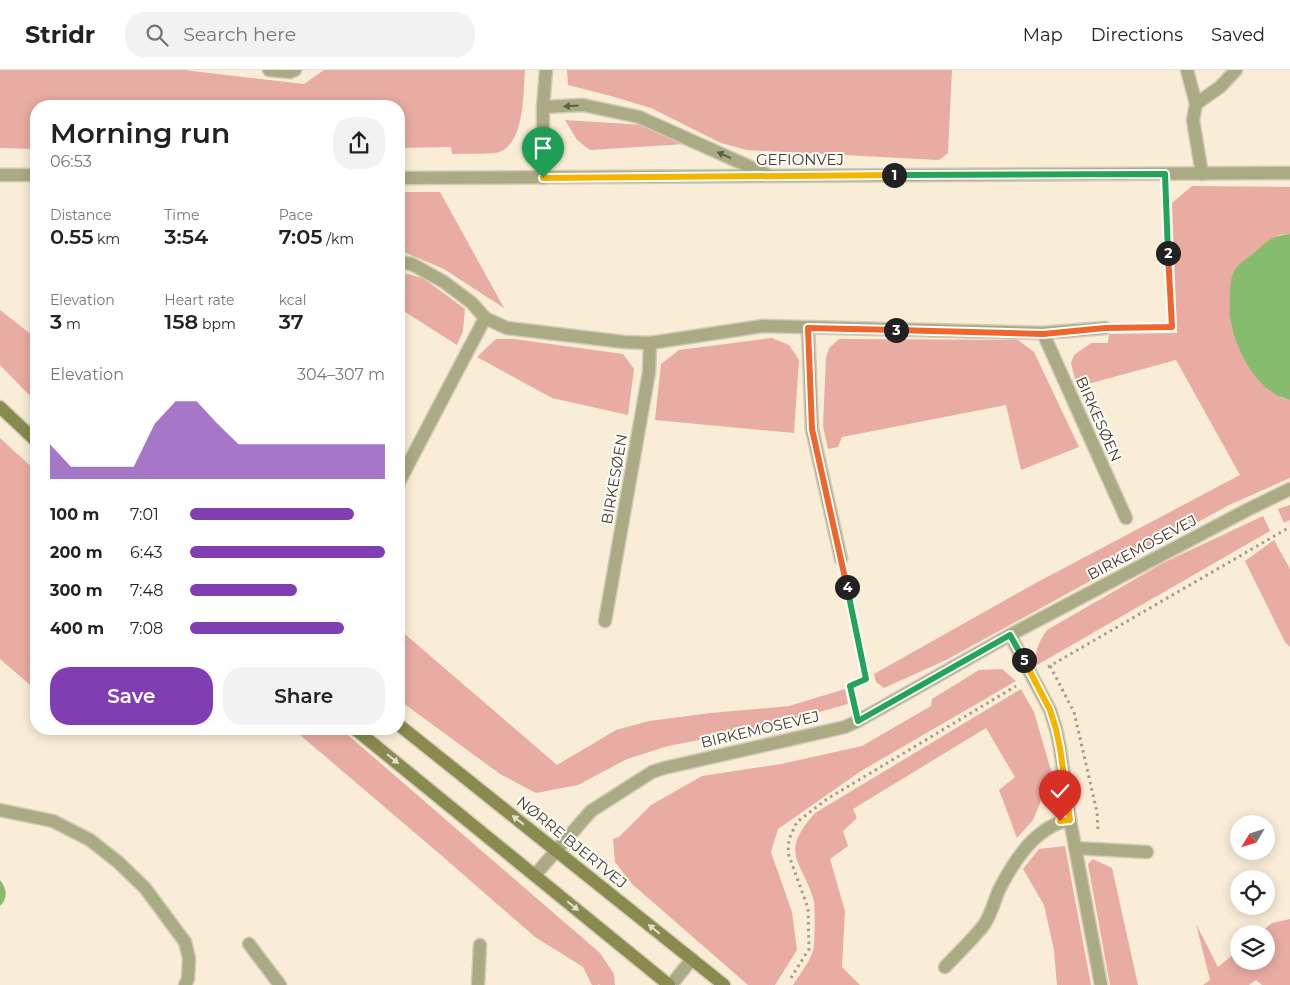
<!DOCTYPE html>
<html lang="en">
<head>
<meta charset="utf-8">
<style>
  body { margin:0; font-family:Montserrat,sans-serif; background:#f2f2f2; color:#222; height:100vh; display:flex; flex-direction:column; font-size:19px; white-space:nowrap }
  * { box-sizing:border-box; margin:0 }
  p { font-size:16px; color:#767676 }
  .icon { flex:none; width:28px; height:28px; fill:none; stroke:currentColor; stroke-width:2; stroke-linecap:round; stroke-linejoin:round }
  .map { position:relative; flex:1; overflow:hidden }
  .sheet { position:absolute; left:30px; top:30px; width:375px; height:635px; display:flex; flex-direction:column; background:#fff; border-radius:20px; box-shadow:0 2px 12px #0003 }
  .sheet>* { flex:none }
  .needle { width:32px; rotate:232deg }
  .tools { position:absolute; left:1230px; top:745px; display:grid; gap:10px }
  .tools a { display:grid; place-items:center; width:45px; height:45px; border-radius:50%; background:#fff; box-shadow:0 2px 12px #0003; font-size:25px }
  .pin { position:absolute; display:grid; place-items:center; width:42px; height:42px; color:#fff; margin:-51px -21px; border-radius:50% 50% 50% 0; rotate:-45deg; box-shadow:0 0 5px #0007 }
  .pin .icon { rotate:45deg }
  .km { position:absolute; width:25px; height:25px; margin:-12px; border-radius:50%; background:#222; color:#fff; font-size:14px; line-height:25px; text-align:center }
  .round { display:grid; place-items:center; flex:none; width:52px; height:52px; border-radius:20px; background:#f2f2f2 }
  .headline { display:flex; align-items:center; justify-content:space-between; height:85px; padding:0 20px }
  h1 { font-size:28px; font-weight:600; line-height:38px }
  .figures { display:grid; grid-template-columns:repeat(3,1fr); gap:8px; height:85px; padding:5px 20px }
  .figures div { display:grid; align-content:center }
  .figures b { font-size:21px; font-weight:600 }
  .figures small { font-size:14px; font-weight:400 }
  .figures p { font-size:14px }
  .chart { height:140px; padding:10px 20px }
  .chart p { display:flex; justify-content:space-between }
  .chart svg { width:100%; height:90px; margin-top:5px; fill:#813eb2; opacity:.7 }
  .action { display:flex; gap:10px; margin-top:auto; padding:10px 20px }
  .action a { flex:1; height:58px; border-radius:20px; background:#813eb2; color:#fff; font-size:20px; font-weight:600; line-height:58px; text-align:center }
  .action a+a { background:#f2f2f2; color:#222 }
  ul { padding:0 20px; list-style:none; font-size:16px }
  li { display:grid; grid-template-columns:80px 60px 1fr; align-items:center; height:38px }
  li i { height:12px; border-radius:6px; background:#813eb2 }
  header { display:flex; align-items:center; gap:30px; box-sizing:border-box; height:70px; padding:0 25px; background:#fff; border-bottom:1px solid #e0e0e0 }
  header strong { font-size:24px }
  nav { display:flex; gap:28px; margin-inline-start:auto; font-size:18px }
  .search { width:350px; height:45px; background:#f2f2f2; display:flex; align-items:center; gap:12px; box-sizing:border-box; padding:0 18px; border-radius:20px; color:#767676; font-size:19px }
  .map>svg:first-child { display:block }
  .green { fill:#e8aca3 }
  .water { fill:#87bb6e }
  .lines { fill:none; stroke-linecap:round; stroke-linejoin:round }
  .service-casing { stroke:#d4cab7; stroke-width:15 }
  .minor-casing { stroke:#d4cab7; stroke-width:15 }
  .tertiary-casing { stroke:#d4cab7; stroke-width:15 }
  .secondary-casing { stroke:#d4cab7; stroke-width:15 }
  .path { stroke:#a49c8d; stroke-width:3; stroke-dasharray:2.5 4; stroke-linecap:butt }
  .service { stroke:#aaab84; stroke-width:12 }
  .minor { stroke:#aaab84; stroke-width:12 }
  .tertiary { stroke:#aaab84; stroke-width:12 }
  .secondary { stroke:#898a4e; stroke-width:12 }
  .oneway { fill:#605d4b }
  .oneway2 { fill:#e1e0cd }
  .split-1-casing { stroke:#fff; stroke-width:10 }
  .split-2-casing { stroke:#fff; stroke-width:10 }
  .split-3-casing { stroke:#fff; stroke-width:10 }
  .split-4-casing { stroke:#fff; stroke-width:10 }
  .split-5-casing { stroke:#fff; stroke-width:10 }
  .split-6-casing { stroke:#fff; stroke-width:10 }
  .split-1 { stroke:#f5b400; stroke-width:6 }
  .split-2 { stroke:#22a559; stroke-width:6 }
  .split-3 { stroke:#f0652b; stroke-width:6 }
  .split-4 { stroke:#f0652b; stroke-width:6 }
  .split-5 { stroke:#22a559; stroke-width:6 }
  .split-6 { stroke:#f5b400; stroke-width:6 }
  .labels { text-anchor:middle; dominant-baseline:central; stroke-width:4; stroke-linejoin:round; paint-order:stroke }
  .street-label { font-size:15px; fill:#403c33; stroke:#fefcf7 }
</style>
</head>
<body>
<header>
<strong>Stridr</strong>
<div class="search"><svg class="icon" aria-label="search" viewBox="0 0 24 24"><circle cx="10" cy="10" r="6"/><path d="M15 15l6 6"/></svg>Search here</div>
<nav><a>Map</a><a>Directions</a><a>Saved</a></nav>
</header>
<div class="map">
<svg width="1290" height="915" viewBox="0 0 1290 915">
  <rect width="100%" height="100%" fill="#f9edd8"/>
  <g class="green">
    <path d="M0,0H184L304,14L324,0H525C523,23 525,73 499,82C489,85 463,83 452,84L451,77L399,78V36H36V79L0,78Z"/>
    <polygon points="567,0 952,0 948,83 939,90 747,80 721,73 651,38 611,26 568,15"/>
    <polygon points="565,50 643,55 686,74 590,80 577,70"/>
    <polygon points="1192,116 1290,117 1290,164 1279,165 1281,328 1290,330 1290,408 1229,435 946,590 884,618 876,612 874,604 1032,515 1240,405 1176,290 1077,317 1071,293 1074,285 1091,273 1108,273 1109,264 1177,263 1172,133"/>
    <polygon points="399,122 440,122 504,238 444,199 399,180"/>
    <polygon points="399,202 423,208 465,239 463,261 457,275 399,238"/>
    <polygon points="0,240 36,268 36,332 0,295"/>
    <polygon points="772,268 789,275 799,290 794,363 655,350 661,294 679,280"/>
    <polygon points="496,269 514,269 623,284 634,299 628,345 552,328 477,287"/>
    <polygon points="839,269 1018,270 1034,282 1079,377 1021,400 1006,335 842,367 838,377 828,379 823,356 826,288 829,278"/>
    <polygon points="0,368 36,401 36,538 33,552 36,558 36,620 0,589"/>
    <polygon points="1290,435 1290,450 1284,453 1278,439"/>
    <path d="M1263,446L1270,461L1037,595C1034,580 1039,572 1047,560L1163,493Z"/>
    <polygon points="1274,470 1290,499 1290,577 1285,572 1245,491"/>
    <polygon points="399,559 557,695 616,660 649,651 711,643 789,636 845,619 848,634 761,658 668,676 627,689 578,715 536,723 500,704 399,630"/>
    <polygon points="1002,599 1016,611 861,701 778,759 771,782 792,842 797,880 775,915 748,915 632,814 615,792 613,769 619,767 651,735 702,706 781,694 862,676 931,636 932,629 979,600"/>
    <path d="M1021,619L1034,642L1052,704L1033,750L1017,768L999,720L1015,707L986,658L853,739L857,748L843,761L848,776L830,789L845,841L842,897L860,915H793C799,905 809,893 813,881C815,876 815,837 814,831C802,789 778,785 815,743Z"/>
    <polygon points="293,659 341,659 600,883 614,904 615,915 599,915 601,912 598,915 592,915 583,897 535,867 442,786"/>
    <polygon points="1065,776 1091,915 1057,915 1054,880 1044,835 1023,799 1039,779"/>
    <polygon points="1093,789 1112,798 1138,915 1110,915 1088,794"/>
    <polygon points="1290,849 1290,915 1262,915 1256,910 1249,915 1203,915 1210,910 1196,854 1218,897 1239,880 1239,891 1266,891 1266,864 1259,864 1272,853"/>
  </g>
  <g class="water">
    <path d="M1290,164V330C1256,322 1235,279 1230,247C1229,241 1230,234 1230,228C1230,219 1230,210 1234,201C1238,194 1248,188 1254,183C1267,171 1272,166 1290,164Z"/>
    <path d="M0,810C7,818 8,829 0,836Z"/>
  </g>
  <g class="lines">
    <g class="service-casing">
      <g id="service">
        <polyline points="543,37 583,35 639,47 768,105"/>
        <polyline points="249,874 280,915"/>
        <path d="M945,897C958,883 972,870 984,855C991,845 994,831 999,820C1013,792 1037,755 1070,750"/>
        <polyline points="478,915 480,875"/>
      </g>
    </g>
    <g class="minor-casing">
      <g id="minor">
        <polyline points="269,0 290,2 295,0"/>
        <polyline points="1187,0 1196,34"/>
        <polyline points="1202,104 1193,50 1196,34 1220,17 1236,0"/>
        <polyline points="543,108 543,37 546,0"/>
        <polyline points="399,192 412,194 444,212 472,233 485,248 507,258 624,272 650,273 763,256 1043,263 1105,258"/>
        <polyline points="808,258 812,359 841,489"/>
        <polyline points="1043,263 1126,448"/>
        <polyline points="399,412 485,248"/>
        <polyline points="605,551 649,302 650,273"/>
        <polyline points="1010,565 1050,640 1056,659 1060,678 1070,750 1101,915"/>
        <polyline points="0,740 53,751 90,770 118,792 145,818 185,872 189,888 188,909 185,915"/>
        <polyline points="1075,778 1147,782"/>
      </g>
    </g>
    <g class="tertiary-casing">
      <g id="tertiary">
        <polyline points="0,105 36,105"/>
        <polyline points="399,108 1290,103"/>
        <polyline points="535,805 591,741 652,702 664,698 845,657 858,651 1010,565 1247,440 1290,419"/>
        <polyline points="671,915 692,889"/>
      </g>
    </g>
    <g class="secondary-casing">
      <g id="secondary">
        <polyline points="0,337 36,371"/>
        <polyline points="399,655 724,915"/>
        <polyline points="355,659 669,915"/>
      </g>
    </g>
    <g class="path">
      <polyline points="1121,258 1172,257 1165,120"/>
      <polyline points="845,506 866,609 850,616 853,632"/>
      <polyline points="1050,596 1074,642 1097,742 1098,761"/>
      <polyline points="1048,597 1290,457"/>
      <polyline points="791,908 809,879 808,838 788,783 789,769 797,752 827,729 1016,616"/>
    </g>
    <use href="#service" class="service"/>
    <use href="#minor" class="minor"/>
    <use href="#tertiary" class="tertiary"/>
    <use href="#secondary" class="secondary"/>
  </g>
  <defs><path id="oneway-solid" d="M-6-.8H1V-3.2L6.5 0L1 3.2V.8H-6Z" transform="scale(1.25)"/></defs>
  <g class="oneway">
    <use href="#oneway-solid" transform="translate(571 36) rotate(177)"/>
    <use href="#oneway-solid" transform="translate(724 85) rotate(-156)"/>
  </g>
  <g class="oneway2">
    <use href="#oneway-solid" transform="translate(393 689) rotate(39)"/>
    <use href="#oneway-solid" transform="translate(518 750) rotate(-142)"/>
    <use href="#oneway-solid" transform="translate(573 836) rotate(39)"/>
    <use href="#oneway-solid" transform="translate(654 859) rotate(-141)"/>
  </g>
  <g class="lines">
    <g class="split-1-casing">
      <polyline id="split-1" points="543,108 894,105"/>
    </g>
    <g class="split-2-casing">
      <polyline id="split-2" points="894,105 1165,104 1168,183"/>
    </g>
    <g class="split-3-casing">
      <polyline id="split-3" points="896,260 1043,264 1105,258 1172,257 1168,183"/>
    </g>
    <g class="split-4-casing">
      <polyline id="split-4" points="847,517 812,359 808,258 896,260"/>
    </g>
    <g class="split-5-casing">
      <polyline id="split-5" points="847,517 866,609 850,616 858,651 1010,565 1024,590"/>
    </g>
    <g class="split-6-casing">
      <polyline id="split-6" points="1024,590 1050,640 1056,659 1060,678 1070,750 1060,751"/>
    </g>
    <use href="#split-1" class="split-1"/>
    <use href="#split-2" class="split-2"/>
    <use href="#split-3" class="split-3"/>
    <use href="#split-4" class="split-4"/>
    <use href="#split-5" class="split-5"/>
    <use href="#split-6" class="split-6"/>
  </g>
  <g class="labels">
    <g class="street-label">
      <text x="800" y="89">GEFIONVEJ</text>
      <text transform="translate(1099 349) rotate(66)">BIRKESØEN</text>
      <text transform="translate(614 409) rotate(-80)">BIRKESØEN</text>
      <text transform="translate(1142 477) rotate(-28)">BIRKEMOSEVEJ</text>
      <text transform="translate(760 659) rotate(-13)">BIRKEMOSEVEJ</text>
      <text transform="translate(572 772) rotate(39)">NØRRE BJERTVEJ</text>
    </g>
  </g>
</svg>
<div class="tools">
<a><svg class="needle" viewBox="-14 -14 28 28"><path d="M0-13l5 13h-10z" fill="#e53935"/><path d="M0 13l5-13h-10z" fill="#767676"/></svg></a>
<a><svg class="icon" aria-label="locate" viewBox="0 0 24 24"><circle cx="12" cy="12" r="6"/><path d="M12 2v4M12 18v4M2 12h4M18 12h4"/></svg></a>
<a><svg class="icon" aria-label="layers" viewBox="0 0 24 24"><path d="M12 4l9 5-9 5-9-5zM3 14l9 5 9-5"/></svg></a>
</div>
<div class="pin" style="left:543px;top:108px;background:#1e9e55"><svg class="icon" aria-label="arrive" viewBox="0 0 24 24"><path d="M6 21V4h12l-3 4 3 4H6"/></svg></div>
<div class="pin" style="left:1060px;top:751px;background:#d93025"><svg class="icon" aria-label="check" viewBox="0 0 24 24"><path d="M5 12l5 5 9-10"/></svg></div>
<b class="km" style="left:894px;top:105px">1</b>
<b class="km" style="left:1168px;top:183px">2</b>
<b class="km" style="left:896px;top:260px">3</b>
<b class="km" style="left:847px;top:517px">4</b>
<b class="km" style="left:1024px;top:590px">5</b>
<section class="sheet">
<div class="headline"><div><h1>Morning run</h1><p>06:53</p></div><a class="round"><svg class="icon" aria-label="share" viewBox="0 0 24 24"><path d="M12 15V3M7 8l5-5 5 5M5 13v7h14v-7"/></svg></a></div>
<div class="figures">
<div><p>Distance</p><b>0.55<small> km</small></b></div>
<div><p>Time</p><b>3:54</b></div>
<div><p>Pace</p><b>7:05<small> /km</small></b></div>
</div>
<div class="figures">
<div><p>Elevation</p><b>3<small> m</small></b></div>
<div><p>Heart rate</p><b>158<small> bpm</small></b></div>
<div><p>kcal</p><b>37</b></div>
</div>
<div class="chart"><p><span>Elevation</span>304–307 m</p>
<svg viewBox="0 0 160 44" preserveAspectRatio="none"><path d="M0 44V27L10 38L20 38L30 38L40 38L50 17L60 6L70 6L80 17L90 27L100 27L110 27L120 27L130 27L140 27L150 27L160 27V44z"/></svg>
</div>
<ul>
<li><b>100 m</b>7:01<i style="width:84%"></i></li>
<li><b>200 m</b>6:43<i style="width:100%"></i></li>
<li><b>300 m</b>7:48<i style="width:55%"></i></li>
<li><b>400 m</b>7:08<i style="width:79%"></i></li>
</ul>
<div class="action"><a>Save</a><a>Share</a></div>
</section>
</div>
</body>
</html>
